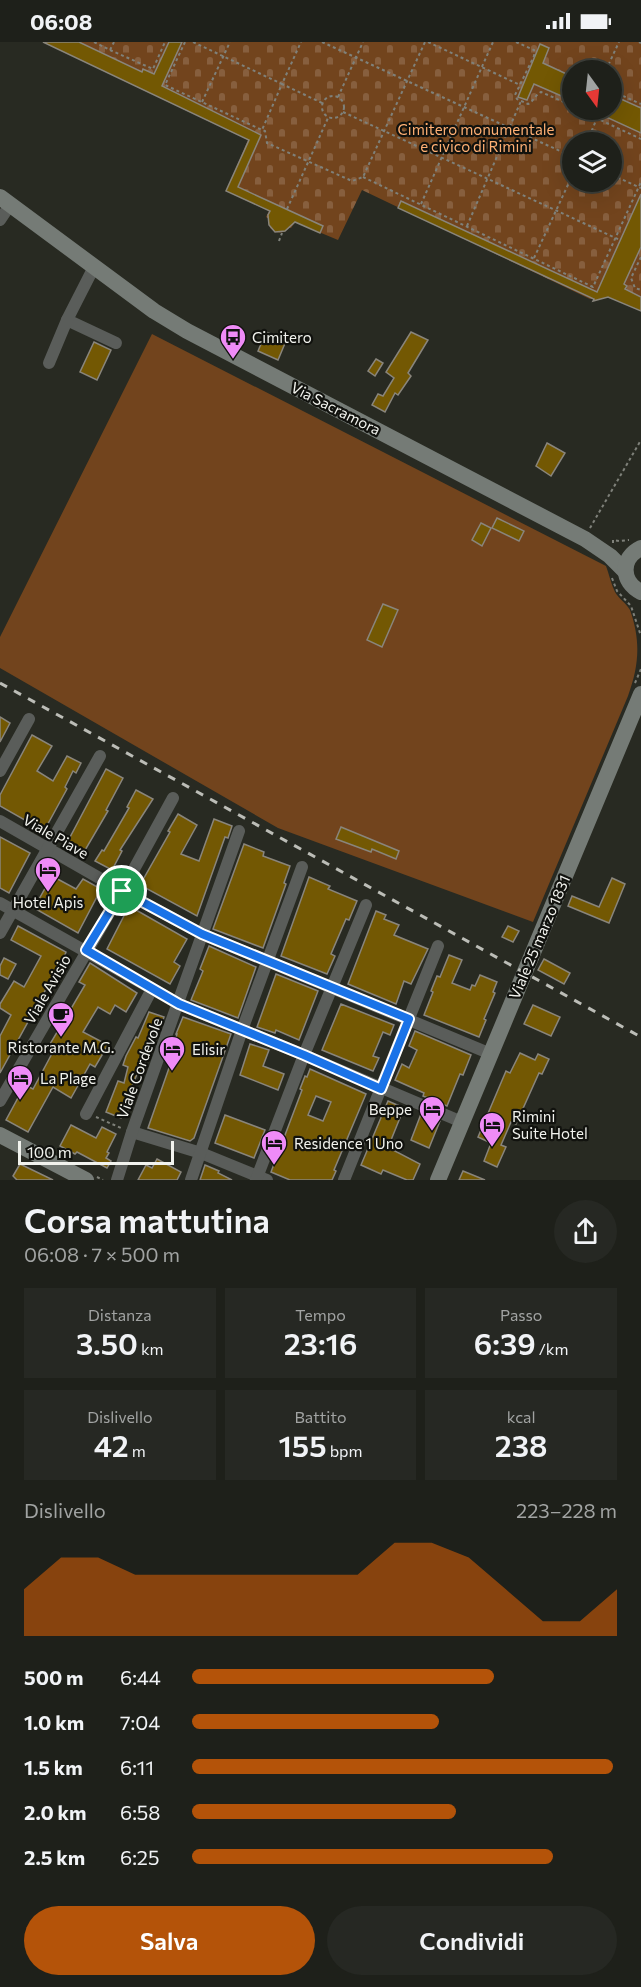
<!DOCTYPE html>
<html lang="it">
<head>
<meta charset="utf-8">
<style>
  body { margin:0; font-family:Commissioner,sans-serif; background:#262823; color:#f1f3f6; height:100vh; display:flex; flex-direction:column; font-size:22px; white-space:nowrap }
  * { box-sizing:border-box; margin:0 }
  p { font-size:20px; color:#a1a3a2 }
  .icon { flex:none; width:33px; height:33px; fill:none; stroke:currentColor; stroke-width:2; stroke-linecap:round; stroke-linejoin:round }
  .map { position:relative; height:1138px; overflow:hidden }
  .side { display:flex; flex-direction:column; background:#1e201a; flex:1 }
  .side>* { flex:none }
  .needle { width:39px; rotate:165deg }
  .fabs { position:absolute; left:562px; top:18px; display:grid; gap:12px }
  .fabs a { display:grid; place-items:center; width:60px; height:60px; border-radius:50%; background:#1e201a; box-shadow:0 6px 24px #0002,0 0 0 2px #3c3e39; font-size:30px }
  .scale { position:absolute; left:18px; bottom:15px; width:156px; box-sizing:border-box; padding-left:6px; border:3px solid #f2f3ee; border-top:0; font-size:16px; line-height:21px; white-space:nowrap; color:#f2f3ee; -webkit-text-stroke:4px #11120e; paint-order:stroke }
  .pin { position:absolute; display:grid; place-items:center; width:51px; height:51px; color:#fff; margin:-26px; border:3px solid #fff; border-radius:50%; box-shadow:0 2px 6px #0007 }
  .round { display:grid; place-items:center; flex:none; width:63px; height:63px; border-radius:32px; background:#262823 }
  .headline { display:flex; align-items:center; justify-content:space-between; height:102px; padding:0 24px }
  h1 { font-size:33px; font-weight:600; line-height:45px }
  .metrics { display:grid; grid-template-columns:repeat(3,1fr); gap:9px; height:102px; padding:6px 24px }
  .metrics div { display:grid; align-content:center; border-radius:0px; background:#262823; text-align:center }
  .metrics b { font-size:30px; font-weight:600 }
  .metrics small { font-size:16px; font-weight:400 }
  .metrics p { font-size:16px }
  .chart { height:168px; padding:12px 24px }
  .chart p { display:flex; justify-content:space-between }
  .chart svg { width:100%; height:108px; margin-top:6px; fill:#b45309; opacity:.7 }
  .button { display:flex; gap:12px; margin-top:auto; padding:12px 24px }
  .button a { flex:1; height:69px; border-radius:36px; background:#b45309; color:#fff; font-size:24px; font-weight:600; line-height:69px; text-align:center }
  .button a+a { background:#262823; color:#f1f3f6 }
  ul { padding:0 24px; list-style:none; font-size:20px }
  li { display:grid; grid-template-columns:96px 72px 1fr; align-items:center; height:45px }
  li i { height:15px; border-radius:8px; background:#b45309 }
  .status { display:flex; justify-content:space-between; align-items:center; height:42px; padding:0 30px; background:#1e201a; direction:ltr }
  .status svg { height:16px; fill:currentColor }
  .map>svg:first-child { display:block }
  .grass { fill:#72441d }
  .cemetery { fill:url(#cemetery-stones); fill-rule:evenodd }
  .building { fill:#735803; stroke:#89857c; stroke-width:1.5; fill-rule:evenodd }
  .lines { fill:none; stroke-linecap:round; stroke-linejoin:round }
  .path { stroke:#7f817a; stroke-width:2; stroke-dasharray:3 3; stroke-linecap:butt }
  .street { stroke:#5a5d5a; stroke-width:12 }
  .secondary { stroke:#757b76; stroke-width:16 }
  .rail { stroke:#bcbdb7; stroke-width:3; stroke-dasharray:8 8; stroke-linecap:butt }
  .route-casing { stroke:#fff; stroke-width:12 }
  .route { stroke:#1a73e8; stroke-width:8 }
  .labels { text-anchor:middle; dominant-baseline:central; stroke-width:4.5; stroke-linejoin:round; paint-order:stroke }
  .park-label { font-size:15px; fill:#ffb074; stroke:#11120e }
  .poi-label { font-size:15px; fill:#f2f3ee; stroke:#11120e; text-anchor:start }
  .street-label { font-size:15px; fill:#f2f3ee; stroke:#11120e }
</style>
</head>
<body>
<div class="status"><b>06:08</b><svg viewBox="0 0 49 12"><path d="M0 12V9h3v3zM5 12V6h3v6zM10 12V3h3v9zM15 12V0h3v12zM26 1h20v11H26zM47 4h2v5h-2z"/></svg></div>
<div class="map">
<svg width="641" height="1138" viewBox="0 0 641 1138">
  <defs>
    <pattern id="cemetery-stones" width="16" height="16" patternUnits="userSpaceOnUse" patternTransform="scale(1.5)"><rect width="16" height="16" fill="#72441d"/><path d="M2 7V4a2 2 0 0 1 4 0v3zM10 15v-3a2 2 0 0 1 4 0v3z" fill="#875f3e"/></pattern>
  </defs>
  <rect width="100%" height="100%" fill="#282a22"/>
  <path class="grass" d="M152,292L606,524C609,532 611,542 615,550C619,557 626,561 630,568C641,599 639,624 628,654L533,880L278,786L0,626V595Z"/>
  <path class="cemetery" d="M53,0H641V269L609,254L590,257L362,148L338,198L295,180L291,186H289C284,192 276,192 270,186L269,177L266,175L269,169L226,149L248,98L51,4ZM573,28H612V68H573ZM573,100H612V140H573Z"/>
  <g class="building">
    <polygon points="43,0 79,0 142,30 143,27 154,32 169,0 182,0 162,44 261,93 238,145 323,184 320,191 295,180 285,189 275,190 269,183 268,173 270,169 226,149 249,98"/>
    <polygon points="540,2 549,6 543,21 573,35 573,59 534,42 527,58 518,55"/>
    <polygon points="612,53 641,66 641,91 591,68 612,68"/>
    <polygon points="641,152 641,205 624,242 627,244 625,247 641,255 641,269 608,255 593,259 594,257 398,166 401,159 597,250"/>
    <polygon points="266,290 286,299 278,318 258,309"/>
    <polygon points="411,290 428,298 408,331 411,334 398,353 395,351 385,370 372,363 378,352 383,354 394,336 386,330"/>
    <polygon points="94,300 111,308 97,338 80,330"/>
    <polygon points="376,317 383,321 375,334 368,329"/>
    <polygon points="547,401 565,411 551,434 536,424"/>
    <polygon points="497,476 524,489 519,499 492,486"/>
    <polygon points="481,481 491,486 482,504 472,498"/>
    <polygon points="383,562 398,568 382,605 367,598"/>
    <polygon points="0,675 10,681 0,700"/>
    <polygon points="32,693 52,704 37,729 53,739 67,714 81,721 76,731 73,729 65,745 67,747 44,789 0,764 0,753"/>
    <polygon points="106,727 123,736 106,768 108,769 84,810 68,799"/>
    <polygon points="136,748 153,757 120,808 122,809 112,828 95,819 102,808 104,809 129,766 127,765"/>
    <polygon points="178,772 197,783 181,812 199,819 214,777 232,784 228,796 225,795 197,874 140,843 170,790 168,789"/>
    <polygon points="341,785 399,809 396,817 372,807 371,810 336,797"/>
    <polygon points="0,795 30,811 9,851 0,846"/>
    <polygon points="244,802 264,810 263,814 290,824 284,841 286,842 263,906 213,887"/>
    <polygon points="52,834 76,847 83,837 101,847 78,891 34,866"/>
    <polygon points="309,835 330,844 328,847 357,859 349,878 346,877 331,912 335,914 327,932 281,914"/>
    <polygon points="612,836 625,842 609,881 568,864 572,854 599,865"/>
    <polygon points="129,864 187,897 174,920 180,924 170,942 107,907"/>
    <polygon points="376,869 386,873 384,877 399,883 394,893 428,907 411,942 404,939 396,962 348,942"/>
    <polygon points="18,884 66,910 59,928 57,927 0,1031 0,994 11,973 0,966 0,962 14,939 24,945 41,914 11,898"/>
    <polygon points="508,884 519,889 513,900 502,895"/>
    <polygon points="209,904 256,925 238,976 191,958 203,929 200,927"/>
    <polygon points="449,913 462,918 452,941 470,948 472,943 475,944 480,933 497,940 493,950 495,951 484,977 486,978 479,995 424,973 433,950 431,949 437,934 440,935"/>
    <polygon points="4,916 16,922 8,937 0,933 0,924"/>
    <polygon points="544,917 570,931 564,942 538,928"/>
    <polygon points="90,921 137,951 126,970 115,963 110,972 98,965 83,990 108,1003 95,1025 90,1022 71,1056 53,1045 28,1090 6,1078 25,1043 33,1047 55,1006 50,1002 85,943 79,940"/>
    <polygon points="276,932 318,949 299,998 276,988 275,991 257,985"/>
    <polygon points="341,962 394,983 390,993 383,990 373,1014 379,1016 373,1029 322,1008"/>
    <polygon points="533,963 560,975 551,994 524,982"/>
    <polygon points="149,970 164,975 159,989 155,988 141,1033 137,1032 130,1050 134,1051 127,1071 123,1069 121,1076 106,1070 118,1039 124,1041 128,1025 123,1023 126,1014 136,995 138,996"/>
    <polygon points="183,975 231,992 194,1096 190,1099 148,1086 176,1006 173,1005 177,992 176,992"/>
    <polygon points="415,989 471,1013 463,1033 460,1032 447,1064 423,1054 424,1051 395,1038 402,1022 409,1026 417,1008 409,1004"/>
    <polygon points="250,1002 269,1008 263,1024 284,1032 278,1048 240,1033"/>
    <polygon points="520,1011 535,1018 538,1012 549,1017 542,1032 539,1031 516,1082 511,1080 501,1103 506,1105 497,1125 484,1119 491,1101 478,1095 506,1029 510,1031"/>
    <path d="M310,1027L366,1052L334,1128L336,1129L332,1138H290L271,1130L302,1048L300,1047L305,1034L307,1035ZM316,1054L331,1060L323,1079L308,1073Z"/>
    <polygon points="388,1059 404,1066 389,1103 393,1104 391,1107 420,1122 413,1138 407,1138 383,1128 381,1132 361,1123"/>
    <polygon points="421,1072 440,1079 429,1106 411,1098"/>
    <polygon points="225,1073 265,1088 254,1116 215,1101"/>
    <polygon points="71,1083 96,1096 102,1085 116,1092 107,1110 109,1111 106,1116 111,1119 107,1126 77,1110 75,1112 60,1104"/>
    <polygon points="157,1117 181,1130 177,1138 138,1138 146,1123 152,1126"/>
    <polygon points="20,1122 53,1138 17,1138 13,1134"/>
    <polygon points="205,1123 219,1129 218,1131 232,1138 200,1138"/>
    <polygon points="463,1129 485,1138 459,1138"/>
  </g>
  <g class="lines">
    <g class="path">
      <polyline points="94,0 110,8 114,0"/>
      <polyline points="185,0 165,43 262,88"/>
      <polyline points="193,0 282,42 301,0"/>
      <polyline points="322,0 573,115"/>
      <polyline points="428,0 520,43"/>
      <path d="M516,0L534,8V14L515,53L517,57L528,62C534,59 535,53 541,50L573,64"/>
      <polyline points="639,0 641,1"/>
      <polyline points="110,8 153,27 165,0"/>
      <polyline points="606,28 619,0"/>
      <polyline points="612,49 641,62"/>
      <circle cx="333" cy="65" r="11"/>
      <polyline points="338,55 363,0"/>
      <polyline points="202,60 230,0"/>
      <polyline points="322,61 282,42 262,88 265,89 267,101 352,139 363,135 425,0"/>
      <polyline points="579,68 641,97"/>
      <polyline points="343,70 620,198"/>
      <polyline points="587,100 597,76"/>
      <polyline points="612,133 641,146"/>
      <polyline points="363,135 593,245 641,140"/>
      <polyline points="421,162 493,0"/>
      <polyline points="287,167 328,76"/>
      <polyline points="467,184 521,59"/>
      <polyline points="279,199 282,191"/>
      <polyline points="641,206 641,207"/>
      <polyline points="641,215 631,236 635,246 641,248"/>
      <polyline points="534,216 573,132"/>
      <polyline points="590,486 641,398"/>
      <polyline points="613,501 613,498 619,499 629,498"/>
      <polyline points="612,536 617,549 631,564 641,594"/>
      <polyline points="635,641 641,627"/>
      <polyline points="96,1075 121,1086"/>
      <polyline points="97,1135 103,1138"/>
    </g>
    <g class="street">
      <polyline points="0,178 10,163"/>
      <polyline points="67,278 116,301"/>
      <polyline points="49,321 67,278 94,225"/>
      <polyline points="0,729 29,677"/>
      <polyline points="0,779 122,849 202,892 491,1012"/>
      <polyline points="0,861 179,962 304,1013 462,1080"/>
      <polyline points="0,891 100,714"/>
      <polyline points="0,1059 122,849 173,756"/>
      <polyline points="86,1072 152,947"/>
      <polyline points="132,1090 201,1111 267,1138"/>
      <polyline points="117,1138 132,1090 239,789"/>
      <polyline points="191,1138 242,988 302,825"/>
      <polyline points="256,1138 304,1013 366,863"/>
      <polyline points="344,1138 438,904"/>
    </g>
    <g class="secondary">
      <polyline points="0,155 154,269 187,289 585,497 610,514 625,529"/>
      <path d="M641,506C620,516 621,540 641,550"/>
      <polyline points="0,1093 86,1138"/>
      <polyline points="438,1138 641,652"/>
    </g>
    <polyline class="rail" points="0,641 641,995"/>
  </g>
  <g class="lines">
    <g class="route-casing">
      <polygon id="route" points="122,849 202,892 409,977 381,1047 304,1013 179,962 86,908"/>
    </g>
    <use href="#route" class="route"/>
  </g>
  <defs>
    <g id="bus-pin" transform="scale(1.35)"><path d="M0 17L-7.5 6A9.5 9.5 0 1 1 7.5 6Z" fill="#ef8bf7" stroke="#11120e"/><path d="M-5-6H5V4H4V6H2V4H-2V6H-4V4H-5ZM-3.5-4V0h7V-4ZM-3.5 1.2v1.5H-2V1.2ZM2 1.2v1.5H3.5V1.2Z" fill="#111"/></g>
    <g id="hotel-pin" transform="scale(1.35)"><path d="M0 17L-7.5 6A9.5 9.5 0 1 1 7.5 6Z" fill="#ef8bf7" stroke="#11120e"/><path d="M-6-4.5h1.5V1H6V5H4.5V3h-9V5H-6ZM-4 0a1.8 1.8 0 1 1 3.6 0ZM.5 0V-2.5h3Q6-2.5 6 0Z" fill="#111"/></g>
    <g id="cafe-pin" transform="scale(1.35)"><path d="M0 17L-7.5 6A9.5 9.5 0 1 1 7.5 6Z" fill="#ef8bf7" stroke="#11120e"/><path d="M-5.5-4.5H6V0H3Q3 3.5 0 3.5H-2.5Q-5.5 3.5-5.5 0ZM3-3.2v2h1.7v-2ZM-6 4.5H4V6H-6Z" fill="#111"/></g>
  </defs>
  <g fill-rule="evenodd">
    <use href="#bus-pin" x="233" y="295"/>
    <use href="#hotel-pin" x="48" y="828"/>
    <use href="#cafe-pin" x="61" y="973"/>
    <use href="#hotel-pin" x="172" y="1007"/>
    <use href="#hotel-pin" x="20" y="1036"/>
    <use href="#hotel-pin" x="432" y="1067"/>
    <use href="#hotel-pin" x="492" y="1083"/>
    <use href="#hotel-pin" x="274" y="1101"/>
  </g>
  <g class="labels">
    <g class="park-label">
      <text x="476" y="87">Cimitero monumentale<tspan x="476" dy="17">e civico di Rimini</tspan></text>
    </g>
    <g class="poi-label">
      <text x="252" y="295">Cimitero</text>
      <text x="48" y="860" text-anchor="middle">Hotel Apis</text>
      <text x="61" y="1005" text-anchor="middle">Ristorante M.G.</text>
      <text x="192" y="1007">Elisir</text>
      <text x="40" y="1036">La Plage</text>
      <text x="412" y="1067" text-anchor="end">Beppe</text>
      <text x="512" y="1074">Rimini<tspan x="512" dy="17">Suite Hotel</tspan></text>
      <text x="294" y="1101">Residence 1 Uno</text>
    </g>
    <g class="street-label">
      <text transform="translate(336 366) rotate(27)">Via Sacramora</text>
      <text transform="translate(56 794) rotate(30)">Viale Piave</text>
      <text transform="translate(539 895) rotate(-67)">Viale 25 marzo 1831</text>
      <text transform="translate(47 947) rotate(-60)">Viale Avisio</text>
      <text transform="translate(139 1026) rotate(-70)">Viale Cordevole</text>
    </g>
  </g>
</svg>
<div class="fabs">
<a><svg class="needle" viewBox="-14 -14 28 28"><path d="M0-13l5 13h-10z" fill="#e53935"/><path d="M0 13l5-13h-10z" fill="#a1a3a2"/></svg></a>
<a><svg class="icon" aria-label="layers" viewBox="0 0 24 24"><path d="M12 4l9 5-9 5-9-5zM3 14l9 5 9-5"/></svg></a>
</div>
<div class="scale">100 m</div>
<div class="pin" style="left:122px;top:849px;background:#1e9e55"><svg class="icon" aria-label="arrive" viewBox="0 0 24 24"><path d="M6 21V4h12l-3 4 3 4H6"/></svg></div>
</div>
<section class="side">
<div class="headline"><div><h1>Corsa mattutina</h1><p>06:08 · 7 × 500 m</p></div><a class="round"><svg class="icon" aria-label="share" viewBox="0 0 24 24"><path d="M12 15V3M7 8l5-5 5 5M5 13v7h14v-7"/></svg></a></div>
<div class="metrics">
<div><p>Distanza</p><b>3.50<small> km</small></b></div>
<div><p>Tempo</p><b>23:16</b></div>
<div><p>Passo</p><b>6:39<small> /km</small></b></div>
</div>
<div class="metrics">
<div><p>Dislivello</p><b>42<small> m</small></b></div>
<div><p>Battito</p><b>155<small> bpm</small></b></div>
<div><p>kcal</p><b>238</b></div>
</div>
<div class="chart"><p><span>Dislivello</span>223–228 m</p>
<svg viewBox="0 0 160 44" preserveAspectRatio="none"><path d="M0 44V25L10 12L20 12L30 19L40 19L50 19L60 19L70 19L80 19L90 19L100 6L110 6L120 12L130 25L140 38L150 38L160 25V44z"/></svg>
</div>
<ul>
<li><b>500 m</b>6:44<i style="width:71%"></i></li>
<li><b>1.0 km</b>7:04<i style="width:58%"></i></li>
<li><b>1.5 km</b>6:11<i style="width:99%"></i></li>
<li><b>2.0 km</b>6:58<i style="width:62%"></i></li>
<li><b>2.5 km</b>6:25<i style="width:85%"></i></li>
</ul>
<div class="button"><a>Salva</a><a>Condividi</a></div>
</section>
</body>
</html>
